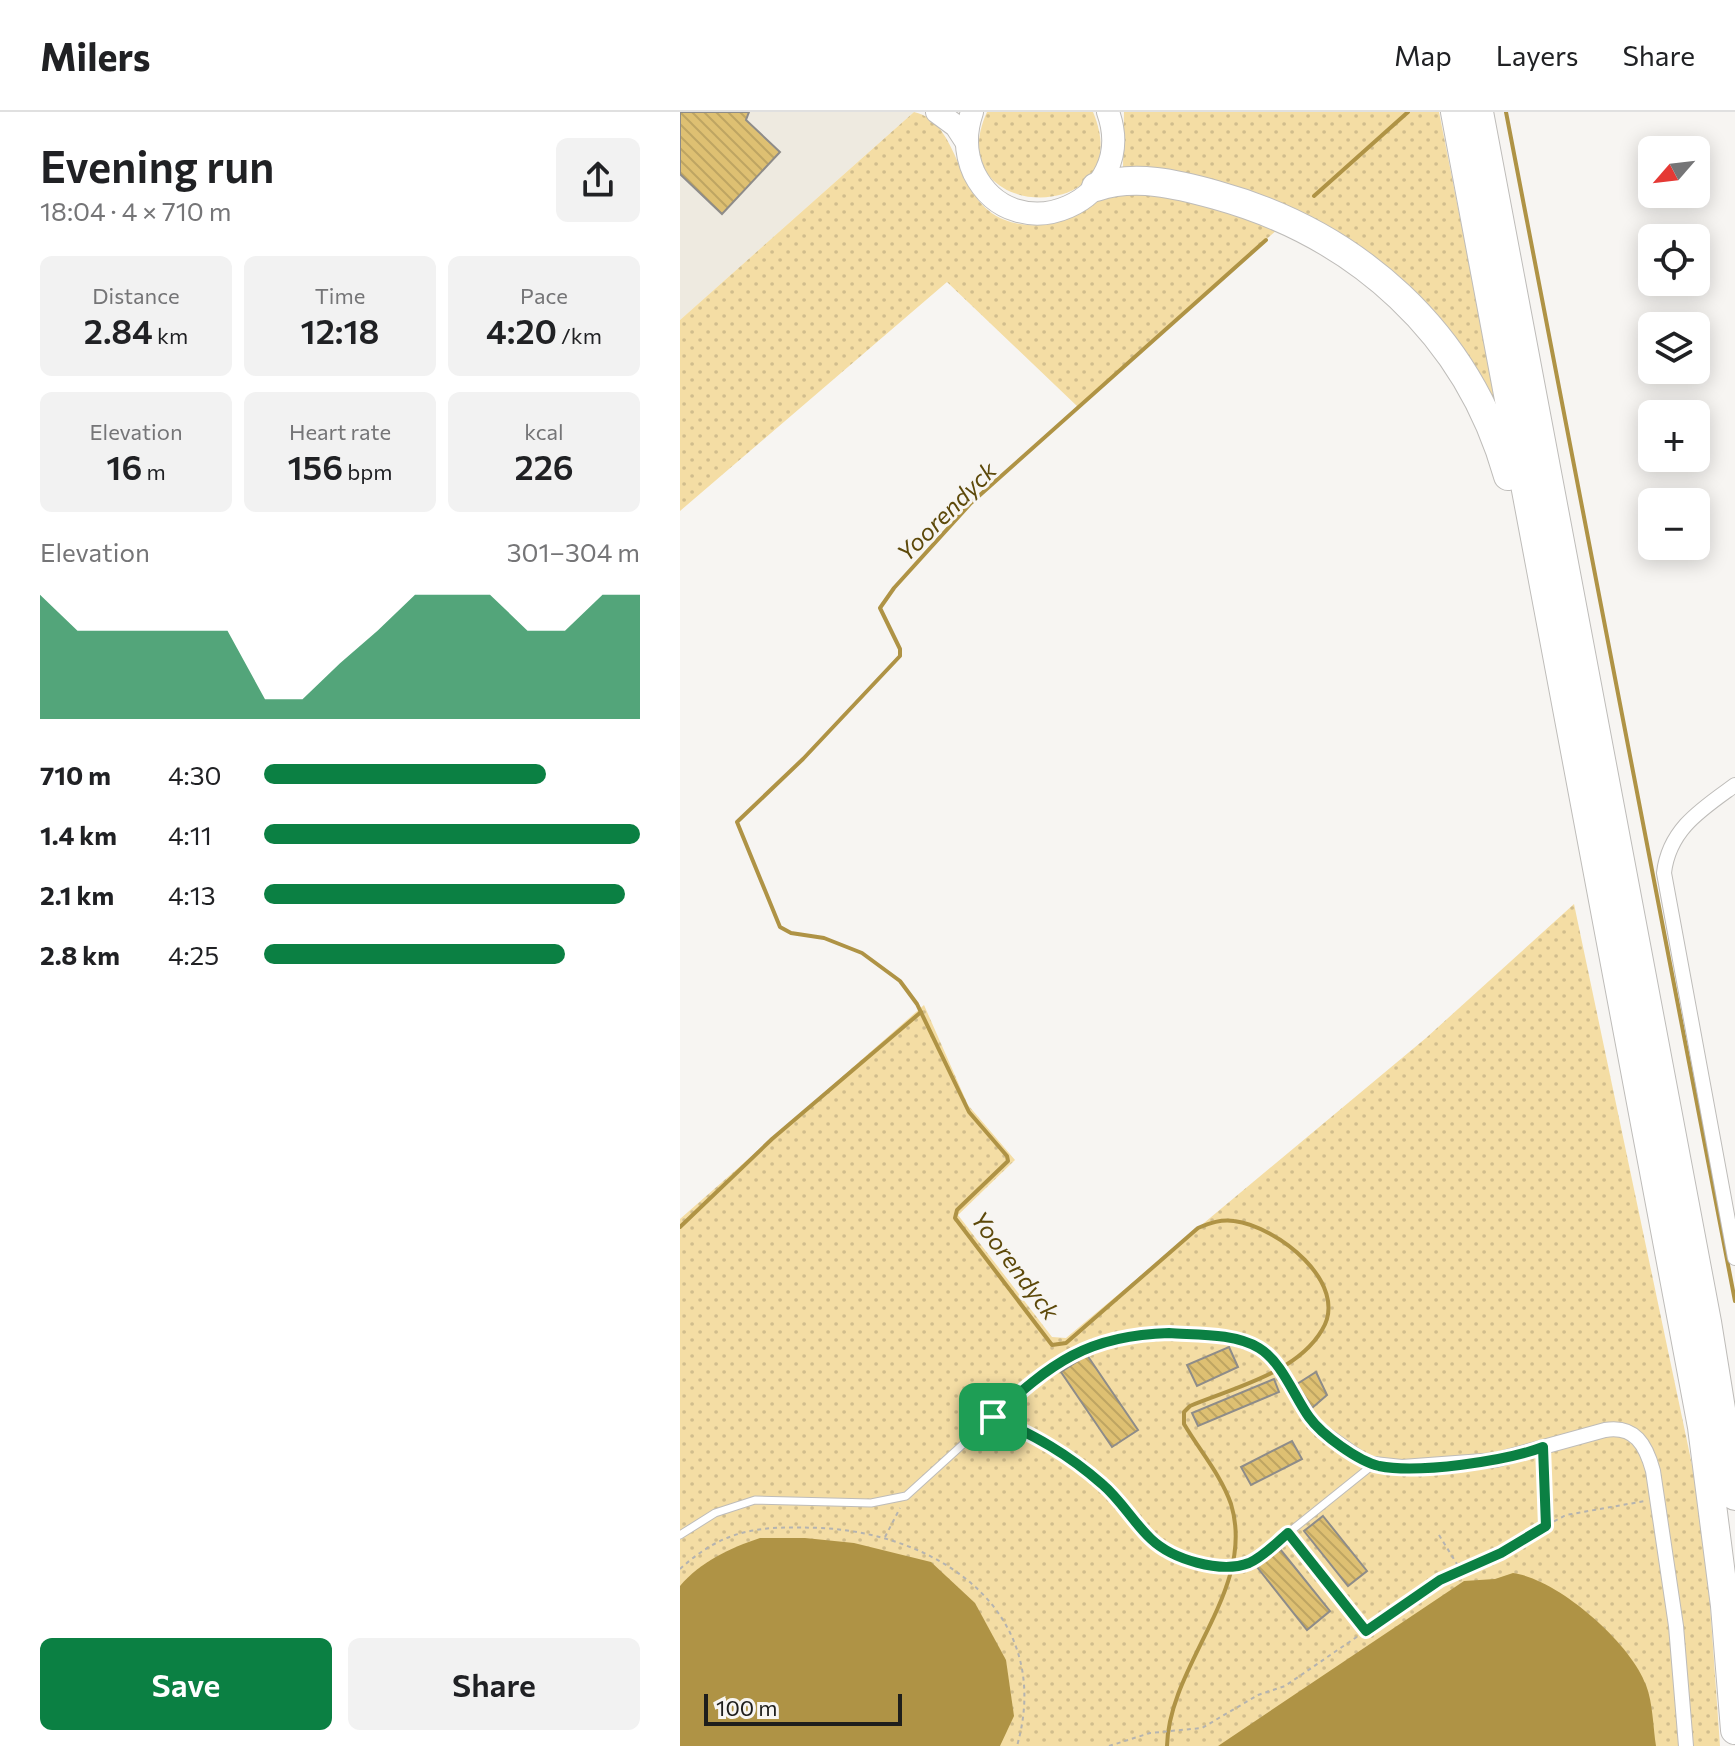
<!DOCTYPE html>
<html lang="en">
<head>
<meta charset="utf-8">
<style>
  body { margin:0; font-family:Commissioner,sans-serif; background:#f2f2f2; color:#202124; height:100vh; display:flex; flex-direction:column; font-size:30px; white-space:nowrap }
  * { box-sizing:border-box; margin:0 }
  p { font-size:26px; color:#757577 }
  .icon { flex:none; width:44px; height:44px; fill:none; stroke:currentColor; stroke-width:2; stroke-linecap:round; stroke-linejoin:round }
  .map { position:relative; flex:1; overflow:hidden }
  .sheet { display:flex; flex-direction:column; background:#fff; width:680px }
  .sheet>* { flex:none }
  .needle { width:52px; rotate:242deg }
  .buttons { position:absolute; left:958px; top:24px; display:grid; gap:16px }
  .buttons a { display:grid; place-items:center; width:72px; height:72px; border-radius:12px; background:#fff; box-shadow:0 4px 20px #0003; font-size:40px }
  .scale { position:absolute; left:24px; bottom:20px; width:198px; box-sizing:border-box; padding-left:8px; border:4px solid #1e1e1c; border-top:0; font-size:22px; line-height:28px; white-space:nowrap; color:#1e1e1c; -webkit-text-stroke:6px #f7f5f2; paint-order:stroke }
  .pin { position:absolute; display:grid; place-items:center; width:68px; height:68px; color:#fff; margin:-34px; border-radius:16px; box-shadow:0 4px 12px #0006 }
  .round { display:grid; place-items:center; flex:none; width:84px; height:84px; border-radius:12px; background:#f2f2f2 }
  .overview { display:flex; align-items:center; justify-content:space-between; height:136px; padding:0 40px }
  h1 { font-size:44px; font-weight:600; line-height:60px }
  .figures { display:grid; grid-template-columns:repeat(3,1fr); gap:12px; height:136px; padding:8px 40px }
  .figures div { display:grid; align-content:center; border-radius:12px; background:#f2f2f2; text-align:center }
  .figures b { font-size:34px; font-weight:600 }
  .figures small { font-size:22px; font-weight:400 }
  .figures p { font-size:22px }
  .chart { height:224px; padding:16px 40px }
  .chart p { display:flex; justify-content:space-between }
  .chart svg { width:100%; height:144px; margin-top:8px; fill:#0b8043; opacity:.7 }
  .cta { display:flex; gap:16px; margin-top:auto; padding:16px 40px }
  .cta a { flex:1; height:92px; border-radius:12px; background:#0b8043; color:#fff; font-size:32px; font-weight:600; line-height:92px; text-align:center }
  .cta a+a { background:#f2f2f2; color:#202124 }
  ul { padding:0 40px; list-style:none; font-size:26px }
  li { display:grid; grid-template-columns:128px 96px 1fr; align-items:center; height:60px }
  li i { height:20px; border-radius:10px; background:#0b8043 }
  header { display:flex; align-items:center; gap:48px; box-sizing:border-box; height:112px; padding:0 40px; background:#fff; border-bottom:2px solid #e0e0e0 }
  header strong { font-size:38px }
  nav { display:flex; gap:44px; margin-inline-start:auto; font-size:28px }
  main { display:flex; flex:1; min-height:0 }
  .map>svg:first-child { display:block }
  .built { fill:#eeeae0 }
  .grass { fill:url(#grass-dots) }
  .water { fill:#af9345 }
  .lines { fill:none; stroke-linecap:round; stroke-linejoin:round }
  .stream { stroke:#af9345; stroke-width:4 }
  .building { fill:url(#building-back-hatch); stroke:#8e8c89; stroke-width:2 }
  .lane-casing { stroke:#bebcb9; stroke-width:9 }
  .street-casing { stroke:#bebcb9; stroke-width:16 }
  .secondary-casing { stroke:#bebcb9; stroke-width:24 }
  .highway-casing { stroke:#bebcb9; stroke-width:30 }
  .path { stroke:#b4b3b0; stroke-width:2; stroke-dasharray:4 4; stroke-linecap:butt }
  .lane { stroke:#fff; stroke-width:7 }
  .street { stroke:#fff; stroke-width:14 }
  .secondary { stroke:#fff; stroke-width:22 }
  .highway { stroke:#fff; stroke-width:28 }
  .route-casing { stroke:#fff; stroke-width:16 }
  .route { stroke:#0b8043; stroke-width:10 }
  .labels { text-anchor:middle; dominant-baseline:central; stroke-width:6; stroke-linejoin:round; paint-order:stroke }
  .water-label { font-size:24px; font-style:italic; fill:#5d490a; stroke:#f7f5f2 }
</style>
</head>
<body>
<header>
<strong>Milers</strong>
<nav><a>Map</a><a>Layers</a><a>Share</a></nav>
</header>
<main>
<section class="sheet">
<div class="overview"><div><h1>Evening run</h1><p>18:04 · 4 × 710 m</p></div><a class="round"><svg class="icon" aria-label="share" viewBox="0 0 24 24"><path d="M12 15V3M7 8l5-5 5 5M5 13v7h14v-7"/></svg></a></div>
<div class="figures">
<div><p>Distance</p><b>2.84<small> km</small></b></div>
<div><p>Time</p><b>12:18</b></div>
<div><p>Pace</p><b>4:20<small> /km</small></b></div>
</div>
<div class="figures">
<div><p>Elevation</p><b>16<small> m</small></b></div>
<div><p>Heart rate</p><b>156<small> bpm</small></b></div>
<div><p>kcal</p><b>226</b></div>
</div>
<div class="chart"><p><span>Elevation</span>301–304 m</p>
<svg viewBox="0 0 160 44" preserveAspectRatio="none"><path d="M0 44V6L10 17L20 17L30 17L40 17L50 17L60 38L70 38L80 27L90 17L100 6L110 6L120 6L130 17L140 17L150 6L160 6V44z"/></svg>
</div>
<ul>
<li><b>710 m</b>4:30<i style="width:75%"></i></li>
<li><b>1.4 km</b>4:11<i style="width:100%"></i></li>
<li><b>2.1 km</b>4:13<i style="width:96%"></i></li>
<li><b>2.8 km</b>4:25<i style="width:80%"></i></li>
</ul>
<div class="cta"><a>Save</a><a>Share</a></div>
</section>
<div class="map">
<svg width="1055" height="1634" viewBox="0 0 1055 1634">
  <defs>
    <pattern id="grass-dots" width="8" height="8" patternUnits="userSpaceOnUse" patternTransform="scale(2)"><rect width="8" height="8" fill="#f4dda4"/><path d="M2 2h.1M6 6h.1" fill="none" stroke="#d1bd8d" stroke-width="1.8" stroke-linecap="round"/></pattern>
    <pattern id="building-back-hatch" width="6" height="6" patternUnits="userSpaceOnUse" patternTransform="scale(2)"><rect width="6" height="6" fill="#dec072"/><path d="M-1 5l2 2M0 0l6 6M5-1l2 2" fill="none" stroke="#bea562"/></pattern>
  </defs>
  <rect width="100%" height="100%" fill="#f7f5f2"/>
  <polygon class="built" points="0,0 234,0 0,208"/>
  <g class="grass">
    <path d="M234,0C282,11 274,89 325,108C353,119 381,111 406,97C413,93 419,84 426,82C472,65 552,102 598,117L398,295L267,170L0,399V208Z"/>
    <path d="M307,0H413C462,116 256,112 307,0Z"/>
    <polygon points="444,0 759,0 819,302 749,201 492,61 443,55"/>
    <polygon points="894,792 1015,1367 1030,1492 1040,1634 0,1634 0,1107 244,893 288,993 335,1048 278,1103 372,1225 386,1226 746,926"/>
  </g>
  <g class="water">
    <path d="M80,1426H125L174,1431L251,1450L295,1491L326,1548L334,1604L320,1634H0V1474C20,1450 50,1436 80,1426Z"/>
    <path d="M833,1461C878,1467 951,1531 966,1573C973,1591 973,1615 976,1634H538L784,1469L815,1467Z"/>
  </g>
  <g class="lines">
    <g class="stream">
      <polyline points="826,0 1055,1189"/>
      <polyline points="634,84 728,0"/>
      <polyline points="0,1115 92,1027 241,900"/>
      <path d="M487,1634C489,1552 577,1477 551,1392C541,1363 520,1339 504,1312V1300L510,1294C553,1276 617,1261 642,1218C671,1171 596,1114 554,1109C541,1107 530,1111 518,1116L386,1231L372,1233L275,1106L277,1098L328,1049L327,1044L289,1000L237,892L220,869L182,841L144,826L111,821L100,815L57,710L123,647L220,544V537L200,496L214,476L291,391L586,128"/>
    </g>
  </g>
  <g class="building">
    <polygon points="0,0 69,0 66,8 100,40 42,102 0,62"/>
    <polygon points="549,1235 558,1255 517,1274 507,1253"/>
    <polygon points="407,1243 458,1318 432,1335 381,1260"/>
    <polygon points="636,1260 647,1283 632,1296 617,1272"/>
    <polygon points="594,1267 599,1280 518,1314 512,1301"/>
    <polygon points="612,1329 622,1347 571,1373 561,1355"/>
    <polygon points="643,1404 687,1459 668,1474 624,1419"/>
    <polygon points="600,1437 650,1499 627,1518 577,1455"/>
  </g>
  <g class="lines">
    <g class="lane-casing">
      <g id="lane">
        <polyline points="608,1421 646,1470"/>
        <polyline points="0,1423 35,1401 75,1388 191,1391 226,1384 313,1305 380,1337 438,1387 473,1429 496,1443 535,1453 563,1453 577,1446 694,1352 631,1308 584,1239 534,1224 453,1222 420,1229 373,1255 313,1305"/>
      </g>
    </g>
    <g class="street-casing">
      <g id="street">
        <path d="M1055,673C1022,697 989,717 984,761L1055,1146"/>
        <path d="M694,1352L722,1355L816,1348L925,1318C955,1313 966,1333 973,1359L996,1514L1006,1634"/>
      </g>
    </g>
    <g class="secondary-casing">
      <g id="secondary">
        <polyline points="257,0 276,14 287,31"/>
        <path d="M292,0C285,20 285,41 294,61C335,143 460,89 428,0"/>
      </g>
    </g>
    <g class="highway-casing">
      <g id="highway">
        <polyline points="775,0 1022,1315 1045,1494 1055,1618"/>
        <polyline points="799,0 1027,1210 1055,1384"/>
        <path d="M416,75C455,62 497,72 536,83C677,122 788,221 828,364"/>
      </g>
    </g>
    <g class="path">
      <polyline points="867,1413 886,1403 965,1389"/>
      <polyline points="759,1423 780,1457"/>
      <polyline points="205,1425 220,1396"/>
      <path d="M0,1457C46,1415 82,1414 141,1416C260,1422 375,1501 337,1634"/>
      <polyline points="652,1477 685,1518"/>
      <polyline points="429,1634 470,1621 522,1616 578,1583 605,1574 760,1468 821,1441 866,1414 864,1348"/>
    </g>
    <use href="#lane" class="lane"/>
    <use href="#street" class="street"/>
    <use href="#secondary" class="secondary"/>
    <use href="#highway" class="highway"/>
  </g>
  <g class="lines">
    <g class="route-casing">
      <path id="route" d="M489,1221C517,1223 554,1221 579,1236C602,1250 614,1284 629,1305C642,1323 678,1349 699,1354C738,1362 826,1349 863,1335L866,1414L821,1441L760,1468L686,1519L608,1421C596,1431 583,1445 569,1451C540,1462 492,1447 471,1427C453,1410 441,1388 422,1372C388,1342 354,1323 313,1305C371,1251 408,1223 489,1221Z"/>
    </g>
    <use href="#route" class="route"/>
  </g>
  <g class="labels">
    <g class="water-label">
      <text transform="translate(266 399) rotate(-45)">Yoorendyck</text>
      <text transform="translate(336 1153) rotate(53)">Yoorendyck</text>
    </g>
  </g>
</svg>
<div class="buttons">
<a><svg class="needle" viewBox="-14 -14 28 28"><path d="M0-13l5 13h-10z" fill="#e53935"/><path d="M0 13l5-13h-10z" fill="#757577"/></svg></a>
<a><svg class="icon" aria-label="locate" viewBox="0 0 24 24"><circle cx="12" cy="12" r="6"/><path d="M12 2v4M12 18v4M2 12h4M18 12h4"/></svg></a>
<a><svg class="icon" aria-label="layers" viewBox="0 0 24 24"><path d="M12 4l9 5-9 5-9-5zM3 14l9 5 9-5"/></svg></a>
<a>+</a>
<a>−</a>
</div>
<div class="scale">100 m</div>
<div class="pin" style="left:313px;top:1305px;background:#1e9e55"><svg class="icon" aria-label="arrive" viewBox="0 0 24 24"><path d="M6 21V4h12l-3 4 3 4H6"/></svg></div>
</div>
</main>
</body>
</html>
